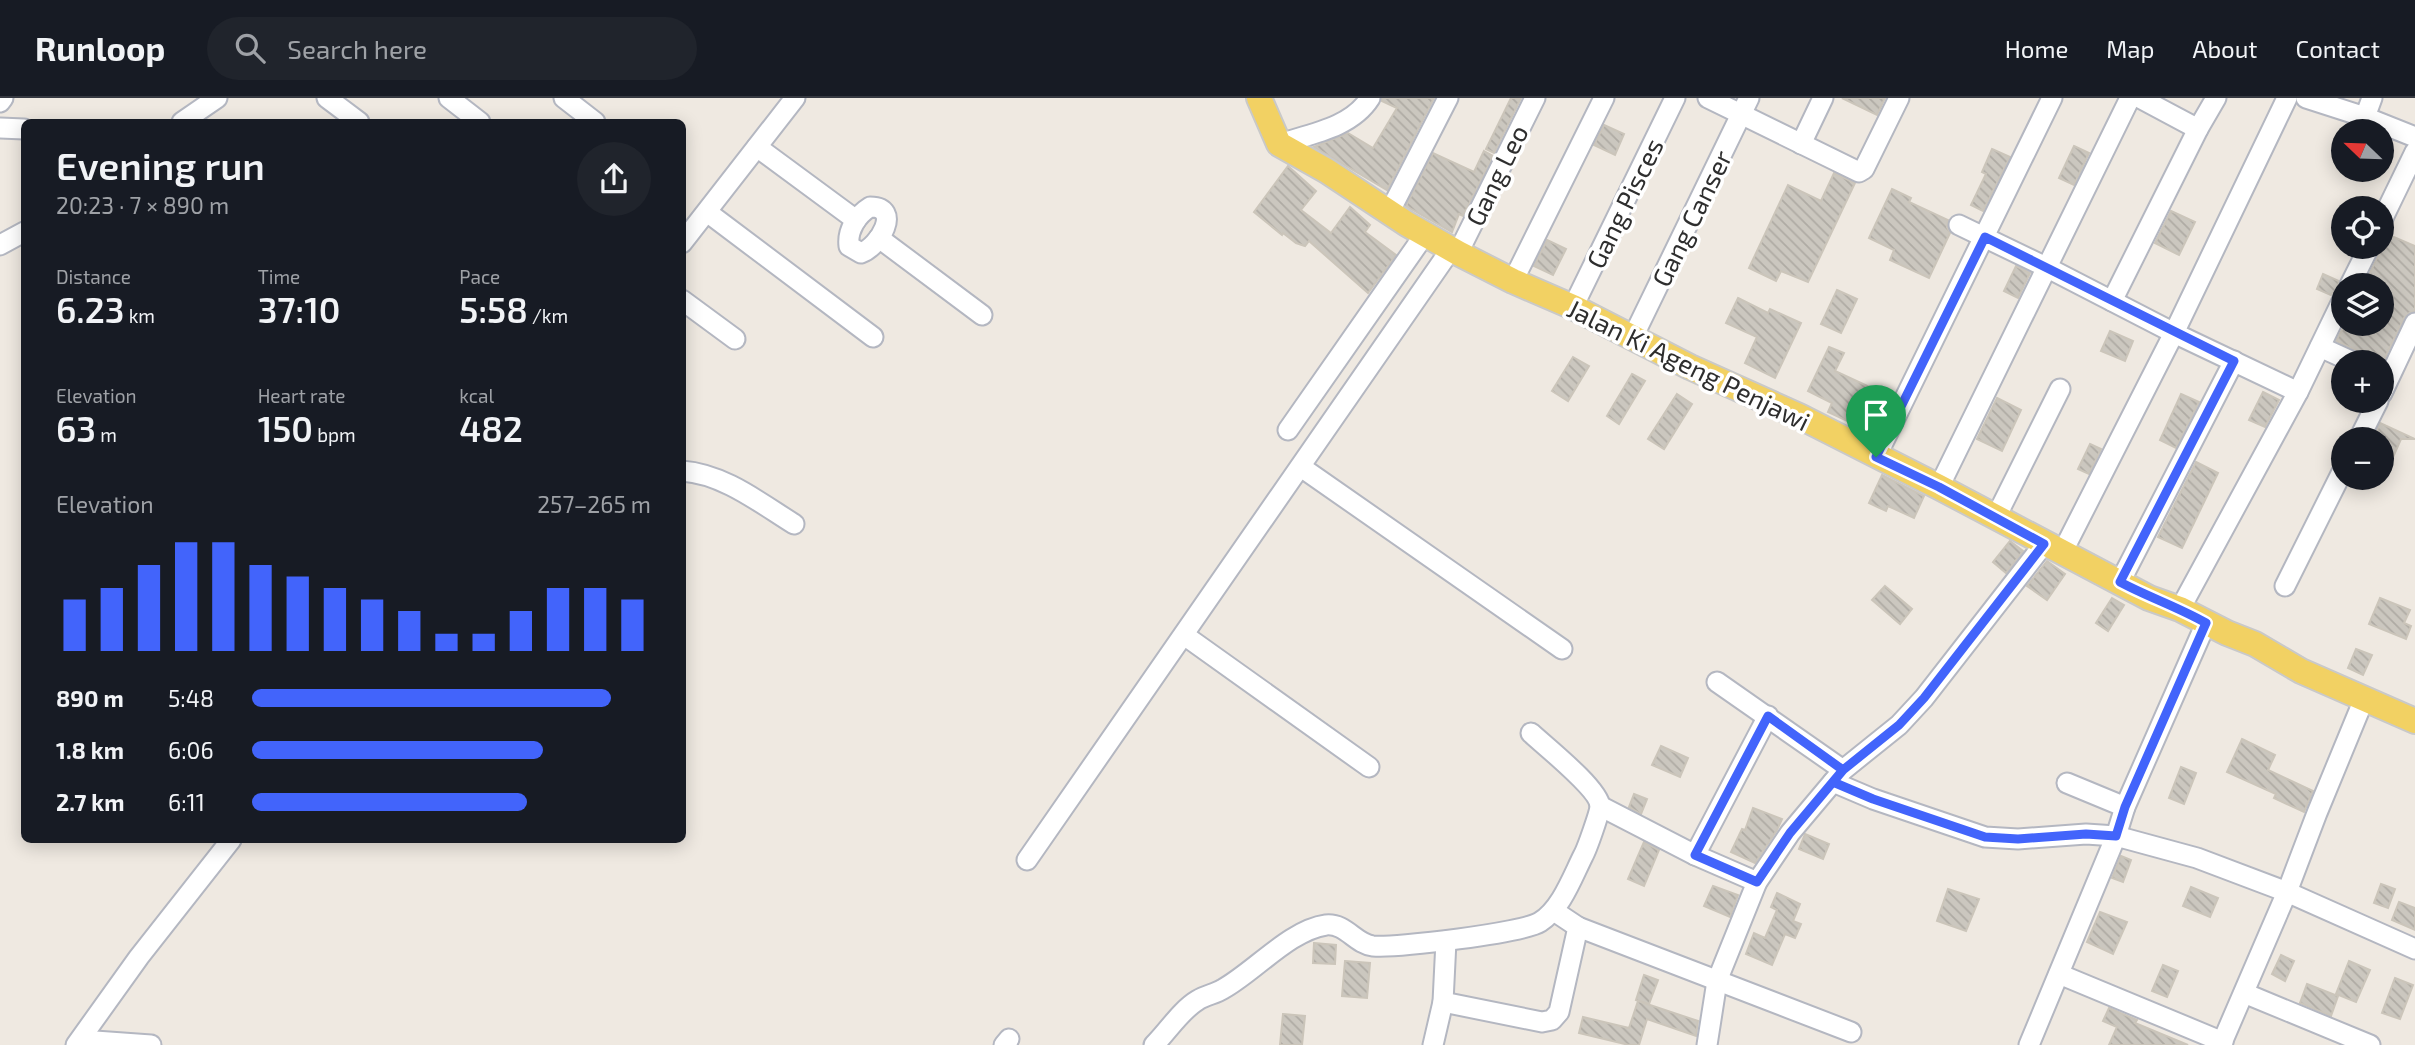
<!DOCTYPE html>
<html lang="en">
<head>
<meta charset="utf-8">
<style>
  body { margin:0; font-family:"Exo 2",sans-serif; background:#20242c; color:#f1f3f6; height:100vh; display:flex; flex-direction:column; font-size:26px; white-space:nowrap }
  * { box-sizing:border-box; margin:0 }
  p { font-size:23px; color:#9ea1a6 }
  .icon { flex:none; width:38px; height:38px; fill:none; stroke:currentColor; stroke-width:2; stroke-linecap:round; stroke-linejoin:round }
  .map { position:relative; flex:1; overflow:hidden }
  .sheet { position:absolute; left:21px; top:21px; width:665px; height:724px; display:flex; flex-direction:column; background:#171b24; border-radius:10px; box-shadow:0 4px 18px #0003 }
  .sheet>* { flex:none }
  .needle { width:46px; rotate:293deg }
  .fabs { position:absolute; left:2331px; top:21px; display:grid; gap:14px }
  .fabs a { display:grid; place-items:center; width:63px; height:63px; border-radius:50%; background:#171b24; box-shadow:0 4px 18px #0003; font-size:35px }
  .pin { position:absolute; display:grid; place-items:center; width:60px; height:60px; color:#fff; margin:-72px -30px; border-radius:50% 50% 50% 0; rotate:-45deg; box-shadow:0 0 7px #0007 }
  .pin .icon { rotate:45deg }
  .round { display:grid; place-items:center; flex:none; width:74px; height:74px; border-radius:37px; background:#20242c }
  .summary { display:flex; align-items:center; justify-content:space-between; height:119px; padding:0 35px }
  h1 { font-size:38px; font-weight:600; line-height:52px }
  .stats { display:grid; grid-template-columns:repeat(3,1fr); gap:10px; height:119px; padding:7px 35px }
  .stats div { display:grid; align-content:center }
  .stats b { font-size:35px; font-weight:600 }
  .stats small { font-size:19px; font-weight:400 }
  .stats p { font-size:19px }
  .chart { height:196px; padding:14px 35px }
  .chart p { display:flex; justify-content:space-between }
  .chart svg { width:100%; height:126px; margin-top:7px; stroke:#4264fb; stroke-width:6 }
  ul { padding:0 35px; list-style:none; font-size:23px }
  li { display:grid; grid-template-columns:112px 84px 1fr; align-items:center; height:52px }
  li i { height:18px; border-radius:9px; background:#4264fb }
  header { display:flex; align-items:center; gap:42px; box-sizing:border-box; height:98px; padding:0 35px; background:#171b24; border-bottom:2px solid #363941 }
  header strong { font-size:33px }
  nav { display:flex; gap:38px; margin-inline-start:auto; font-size:24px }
  .search { width:490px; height:63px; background:#20242c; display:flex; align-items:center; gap:18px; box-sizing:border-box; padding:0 24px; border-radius:38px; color:#9ea1a6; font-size:26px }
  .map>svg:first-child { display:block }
  .building { fill:url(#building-back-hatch); stroke:#cbc5ba; stroke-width:2 }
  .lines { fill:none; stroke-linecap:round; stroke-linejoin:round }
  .minor-casing { stroke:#b4b7c1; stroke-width:23 }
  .major-casing { stroke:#c9c9c9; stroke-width:28 }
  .minor { stroke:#fff; stroke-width:19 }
  .major { stroke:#f2d163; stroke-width:24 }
  .route-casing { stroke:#fff; stroke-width:14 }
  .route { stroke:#4264fb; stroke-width:9 }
  .labels { text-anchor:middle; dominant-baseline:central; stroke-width:7; stroke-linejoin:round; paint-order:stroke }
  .street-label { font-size:26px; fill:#2e2e2e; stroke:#fff }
</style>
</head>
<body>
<header>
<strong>Runloop</strong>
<div class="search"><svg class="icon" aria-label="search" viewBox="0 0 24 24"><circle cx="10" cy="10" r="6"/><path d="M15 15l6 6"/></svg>Search here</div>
<nav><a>Home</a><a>Map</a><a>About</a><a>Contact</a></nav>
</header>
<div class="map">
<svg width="2415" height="947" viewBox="0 0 2415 947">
  <defs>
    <pattern id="building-back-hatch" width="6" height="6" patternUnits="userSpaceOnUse" patternTransform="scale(1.75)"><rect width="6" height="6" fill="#cbc7bf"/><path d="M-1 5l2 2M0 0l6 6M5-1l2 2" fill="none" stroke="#afaba4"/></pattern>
  </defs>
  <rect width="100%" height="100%" fill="#efe9e1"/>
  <g class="building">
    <polygon points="1382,0 1434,0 1387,92 1314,49 1348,35 1373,50 1397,10 1382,3"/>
    <polygon points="1511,0 1521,0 1494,55 1486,51"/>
    <polygon points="1842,0 1885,0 1877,17"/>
    <polygon points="1604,27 1624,36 1615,57 1594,47"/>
    <polygon points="2074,48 2089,55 2074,87 2059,80"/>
    <polygon points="1992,51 2010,59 1983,113 1971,107 1986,76 1982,74"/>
    <polygon points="1484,53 1493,58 1463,118 1459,116 1452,134 1406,108 1433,55 1474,74"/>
    <polygon points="1288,68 1316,93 1301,112 1331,135 1350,109 1370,127 1365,134 1396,157 1368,195 1309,143 1305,148 1296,145 1283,135 1282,137 1254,114"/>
    <polygon points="1834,75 1855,85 1808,184 1781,173 1776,183 1749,170 1788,87 1821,103"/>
    <polygon points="1892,91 1911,100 1909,104 1948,122 1947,129 1950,135 1929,180 1890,162 1894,152 1869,140"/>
    <polygon points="2171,113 2195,124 2179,157 2155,145"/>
    <polygon points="2382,134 2415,148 2415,213 2409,215 2404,220 2382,266 2382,264 2364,259 2358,253 2336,243 2345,226 2382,226 2382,187 2364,187 2380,154"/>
    <polygon points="1547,142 1566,151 1553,177 1534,168"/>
    <polygon points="2016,168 2030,175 2018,200 2004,193"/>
    <polygon points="2323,176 2339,183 2338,190 2331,197 2317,191"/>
    <polygon points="1837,192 1857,201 1841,235 1821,226"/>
    <polygon points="1738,200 1768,215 1770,211 1801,225 1775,280 1745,265 1757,239 1726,225"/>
    <polygon points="2110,233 2133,243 2125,263 2101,253"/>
    <polygon points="1829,249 1844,255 1835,273 1874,291 1856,327 1828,314 1832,305 1808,293"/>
    <polygon points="1573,259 1589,268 1568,303 1552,293"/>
    <polygon points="1632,276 1645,283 1619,326 1607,318"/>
    <polygon points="2263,294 2279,302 2265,329 2249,322"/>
    <polygon points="1677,296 1692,306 1664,351 1648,341"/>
    <polygon points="2181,296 2199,304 2176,350 2160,342"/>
    <polygon points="1997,300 2021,312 2002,353 1977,341"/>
    <polygon points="2380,325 2415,341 2401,341 2382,384 2382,341 2373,341"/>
    <polygon points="2090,346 2101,351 2089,376 2078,371"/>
    <polygon points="2196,364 2218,375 2182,450 2158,439"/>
    <polygon points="1882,377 1924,398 1914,420 1888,408 1886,413 1869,405"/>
    <polygon points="2010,443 2023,453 2006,475 1993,464"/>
    <polygon points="2047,463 2065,476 2047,502 2027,488"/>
    <polygon points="1885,488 1912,511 1900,526 1872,502"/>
    <polygon points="2112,500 2124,507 2108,533 2096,525"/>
    <polygon points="2380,500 2410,512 2404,525 2411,528 2406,541 2369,526"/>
    <polygon points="2356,551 2372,557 2363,577 2348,570"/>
    <polygon points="2242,641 2275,657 2268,672 2313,693 2304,714 2274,700 2276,696 2227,674"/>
    <polygon points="1661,648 1688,660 1680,679 1652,667"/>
    <polygon points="2181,669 2196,675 2184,706 2169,700"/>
    <polygon points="1634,696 1647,701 1641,716 1629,709"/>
    <polygon points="1753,710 1782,721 1777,732 1755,765 1731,754 1742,731 1745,732"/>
    <polygon points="1805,736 1829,746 1823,761 1799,751"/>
    <polygon points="1644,744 1659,752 1644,788 1628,781"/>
    <polygon points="2121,758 2131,762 2123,784 2112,780"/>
    <polygon points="2381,786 2395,791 2388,810 2374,805"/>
    <polygon points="1713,788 1738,797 1730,819 1704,808"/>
    <polygon points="2191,789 2218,800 2210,819 2183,808"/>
    <polygon points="1948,791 1979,801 1966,833 1937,823"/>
    <polygon points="1777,795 1800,806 1793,823 1801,826 1795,840 1785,836 1772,867 1746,856 1754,835 1765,840 1777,812 1771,809"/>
    <polygon points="2399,804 2415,810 2415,832 2392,822"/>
    <polygon points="2100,814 2127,824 2113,856 2087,844"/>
    <polygon points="1314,845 1336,847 1335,866 1313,865"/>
    <polygon points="2281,857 2294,863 2285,883 2272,876"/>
    <polygon points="1345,863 1370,865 1367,900 1342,898"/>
    <polygon points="2349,863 2370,872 2356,904 2336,896"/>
    <polygon points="2163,867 2178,873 2167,899 2152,893"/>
    <polygon points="1644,877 1658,882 1649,906 1636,902"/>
    <polygon points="2395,880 2413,887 2400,921 2382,915"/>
    <polygon points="2307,886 2338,898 2331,918 2300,905"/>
    <polygon points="1638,903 1698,923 1696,938 1647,921 1639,947 1629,947 1579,935 1583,919 1629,930"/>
    <polygon points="2109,910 2137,922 2135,925 2188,947 2109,947 2117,929 2103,923"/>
    <polygon points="1283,916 1305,918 1302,947 1280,947"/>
  </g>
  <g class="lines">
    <g class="minor-casing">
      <g id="minor">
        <polyline points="327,0 359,24"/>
        <polyline points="449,0 480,24"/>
        <polyline points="564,0 595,24"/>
        <polyline points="1708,0 1859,74 1864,71 1899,0"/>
        <polyline points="2140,0 2198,31 2216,0"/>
        <polyline points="2306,0 2365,19 2415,39"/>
        <polyline points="0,4 3,0"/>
        <polyline points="2365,19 2372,0"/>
        <polyline points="182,24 217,0"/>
        <polyline points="0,30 24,31"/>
        <path d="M1279,46C1310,36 1351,30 1370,0"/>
        <polyline points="1801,46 1823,0"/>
        <polyline points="757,49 856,122"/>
        <path d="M870,109C903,109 879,149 861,155L849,148C847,132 857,117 870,109Z"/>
        <polyline points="707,114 873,239"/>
        <polyline points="1389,115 1448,0"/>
        <polyline points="2382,122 2415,54"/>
        <polyline points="1959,127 2048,170 2174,235 2298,294"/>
        <polyline points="879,140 982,217"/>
        <polyline points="682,145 795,0"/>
        <polyline points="0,147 24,134"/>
        <polyline points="1458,155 1535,0"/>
        <polyline points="1513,183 1604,0"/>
        <polyline points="2350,187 2369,149"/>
        <polyline points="682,202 735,241"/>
        <polyline points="2112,203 2198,31"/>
        <polyline points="1573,209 1675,0"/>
        <polyline points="1633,239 1749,0"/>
        <polyline points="2320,249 2353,264"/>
        <polyline points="2382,295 2415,225"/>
        <polyline points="1288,332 1425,136"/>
        <polyline points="2359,341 2378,303"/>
        <polyline points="1876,359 2052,0"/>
        <polyline points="1301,369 1562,551"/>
        <path d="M682,373C724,376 760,405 794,426"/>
        <polyline points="1939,389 2130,0"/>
        <polyline points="1996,419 2060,291"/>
        <polyline points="2062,455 2174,235 2287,0"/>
        <polyline points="2120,484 2234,263"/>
        <polyline points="2285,488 2343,372"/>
        <polyline points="2180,511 2298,294 2343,201"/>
        <polyline points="1184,537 1369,669"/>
        <polyline points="1717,584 1843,672"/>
        <polyline points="1833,684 1873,701 1985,739 2018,741 2086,736 2116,738 2197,760 2287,794 2415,851"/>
        <polyline points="2067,685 2125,709"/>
        <polyline points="1600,708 1695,757 1757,784"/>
        <polyline points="1695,757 1768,618"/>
        <polyline points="1027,762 1451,151"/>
        <polyline points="1578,829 1851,934"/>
        <polyline points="2059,876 2223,944"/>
        <polyline points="2244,895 2370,947"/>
        <polyline points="1443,904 1542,924 1552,922 1559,914 1578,829 1554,813"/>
        <polyline points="81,942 151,947"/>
        <polyline points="76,947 139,859 231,742"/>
        <polyline points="1004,947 1009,941"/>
        <path d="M1154,947C1168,933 1181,912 1198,902C1206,897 1215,896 1223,891C1254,874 1290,832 1326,827C1346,825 1355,846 1373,848C1396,850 1523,835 1540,824C1561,811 1572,780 1583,758C1587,751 1600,714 1600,708C1599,691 1545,648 1531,635"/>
        <polyline points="1433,947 1443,904 1446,843"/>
        <polyline points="1707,947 1717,883 1757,784 1790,735 1843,672 1899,627 1924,600 2044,446"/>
        <polyline points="2029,947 2116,738 2125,709 2206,525"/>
        <polyline points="2221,947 2287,794 2317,715 2364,601"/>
      </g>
    </g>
    <g class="major-casing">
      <polyline id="major" points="1259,0 1279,46 1327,73 1407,126 1458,155 1513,183 1573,209 1690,269 1799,318 1939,389 2149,500 2180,511 2227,535 2255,546 2301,573 2415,623"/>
    </g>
    <use href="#minor" class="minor"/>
    <use href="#major" class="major"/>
  </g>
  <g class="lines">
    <g class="route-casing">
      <path id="route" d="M1876,359L1939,389L2044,446L1924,600L1899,627L1843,672L1790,735L1757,784L1695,757L1768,618L1843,672L1833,684L1873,701L1985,739L2018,741L2086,736L2116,738L2125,709L2206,525C2178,509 2148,499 2120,484L2234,263L1985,139L1876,359"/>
    </g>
    <use href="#route" class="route"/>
  </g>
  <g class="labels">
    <g class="street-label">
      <text transform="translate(1496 77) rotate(-64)">Gang Leo</text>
      <text transform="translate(1624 105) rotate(-64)">Gang Pisces</text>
      <text transform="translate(1691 120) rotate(-64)">Gang Canser</text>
      <text transform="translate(1689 266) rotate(26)">Jalan Ki Ageng Penjawi</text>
    </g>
  </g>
</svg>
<div class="fabs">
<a><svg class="needle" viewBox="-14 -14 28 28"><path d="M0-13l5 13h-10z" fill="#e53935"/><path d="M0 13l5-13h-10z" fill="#9ea1a6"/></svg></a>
<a><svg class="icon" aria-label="locate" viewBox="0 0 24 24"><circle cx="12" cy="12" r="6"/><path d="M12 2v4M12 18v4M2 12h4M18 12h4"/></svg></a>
<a><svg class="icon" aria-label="layers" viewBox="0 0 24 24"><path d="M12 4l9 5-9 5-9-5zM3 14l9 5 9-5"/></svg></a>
<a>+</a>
<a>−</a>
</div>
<div class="pin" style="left:1876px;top:359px;background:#1e9e55"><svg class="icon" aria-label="arrive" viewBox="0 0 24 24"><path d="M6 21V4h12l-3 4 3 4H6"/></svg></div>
<section class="sheet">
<div class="summary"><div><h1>Evening run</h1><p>20:23 · 7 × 890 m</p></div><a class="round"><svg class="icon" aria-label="share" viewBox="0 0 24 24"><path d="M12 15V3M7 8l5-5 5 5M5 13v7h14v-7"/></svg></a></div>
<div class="stats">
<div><p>Distance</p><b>6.23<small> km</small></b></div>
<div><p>Time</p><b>37:10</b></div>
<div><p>Pace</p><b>5:58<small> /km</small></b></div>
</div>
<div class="stats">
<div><p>Elevation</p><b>63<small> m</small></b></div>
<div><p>Heart rate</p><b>150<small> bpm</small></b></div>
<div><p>kcal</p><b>482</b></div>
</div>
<div class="chart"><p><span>Elevation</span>257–265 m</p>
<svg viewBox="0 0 160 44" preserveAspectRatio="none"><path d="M5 44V26M15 44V22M25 44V14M35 44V6M45 44V6M55 44V14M65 44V18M75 44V22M85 44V26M95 44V30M105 44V38M115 44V38M125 44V30M135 44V22M145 44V22M155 44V26"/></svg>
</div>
<ul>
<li><b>890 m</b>5:48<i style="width:90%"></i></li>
<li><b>1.8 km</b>6:06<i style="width:73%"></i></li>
<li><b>2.7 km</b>6:11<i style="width:69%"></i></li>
</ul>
</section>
</div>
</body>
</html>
